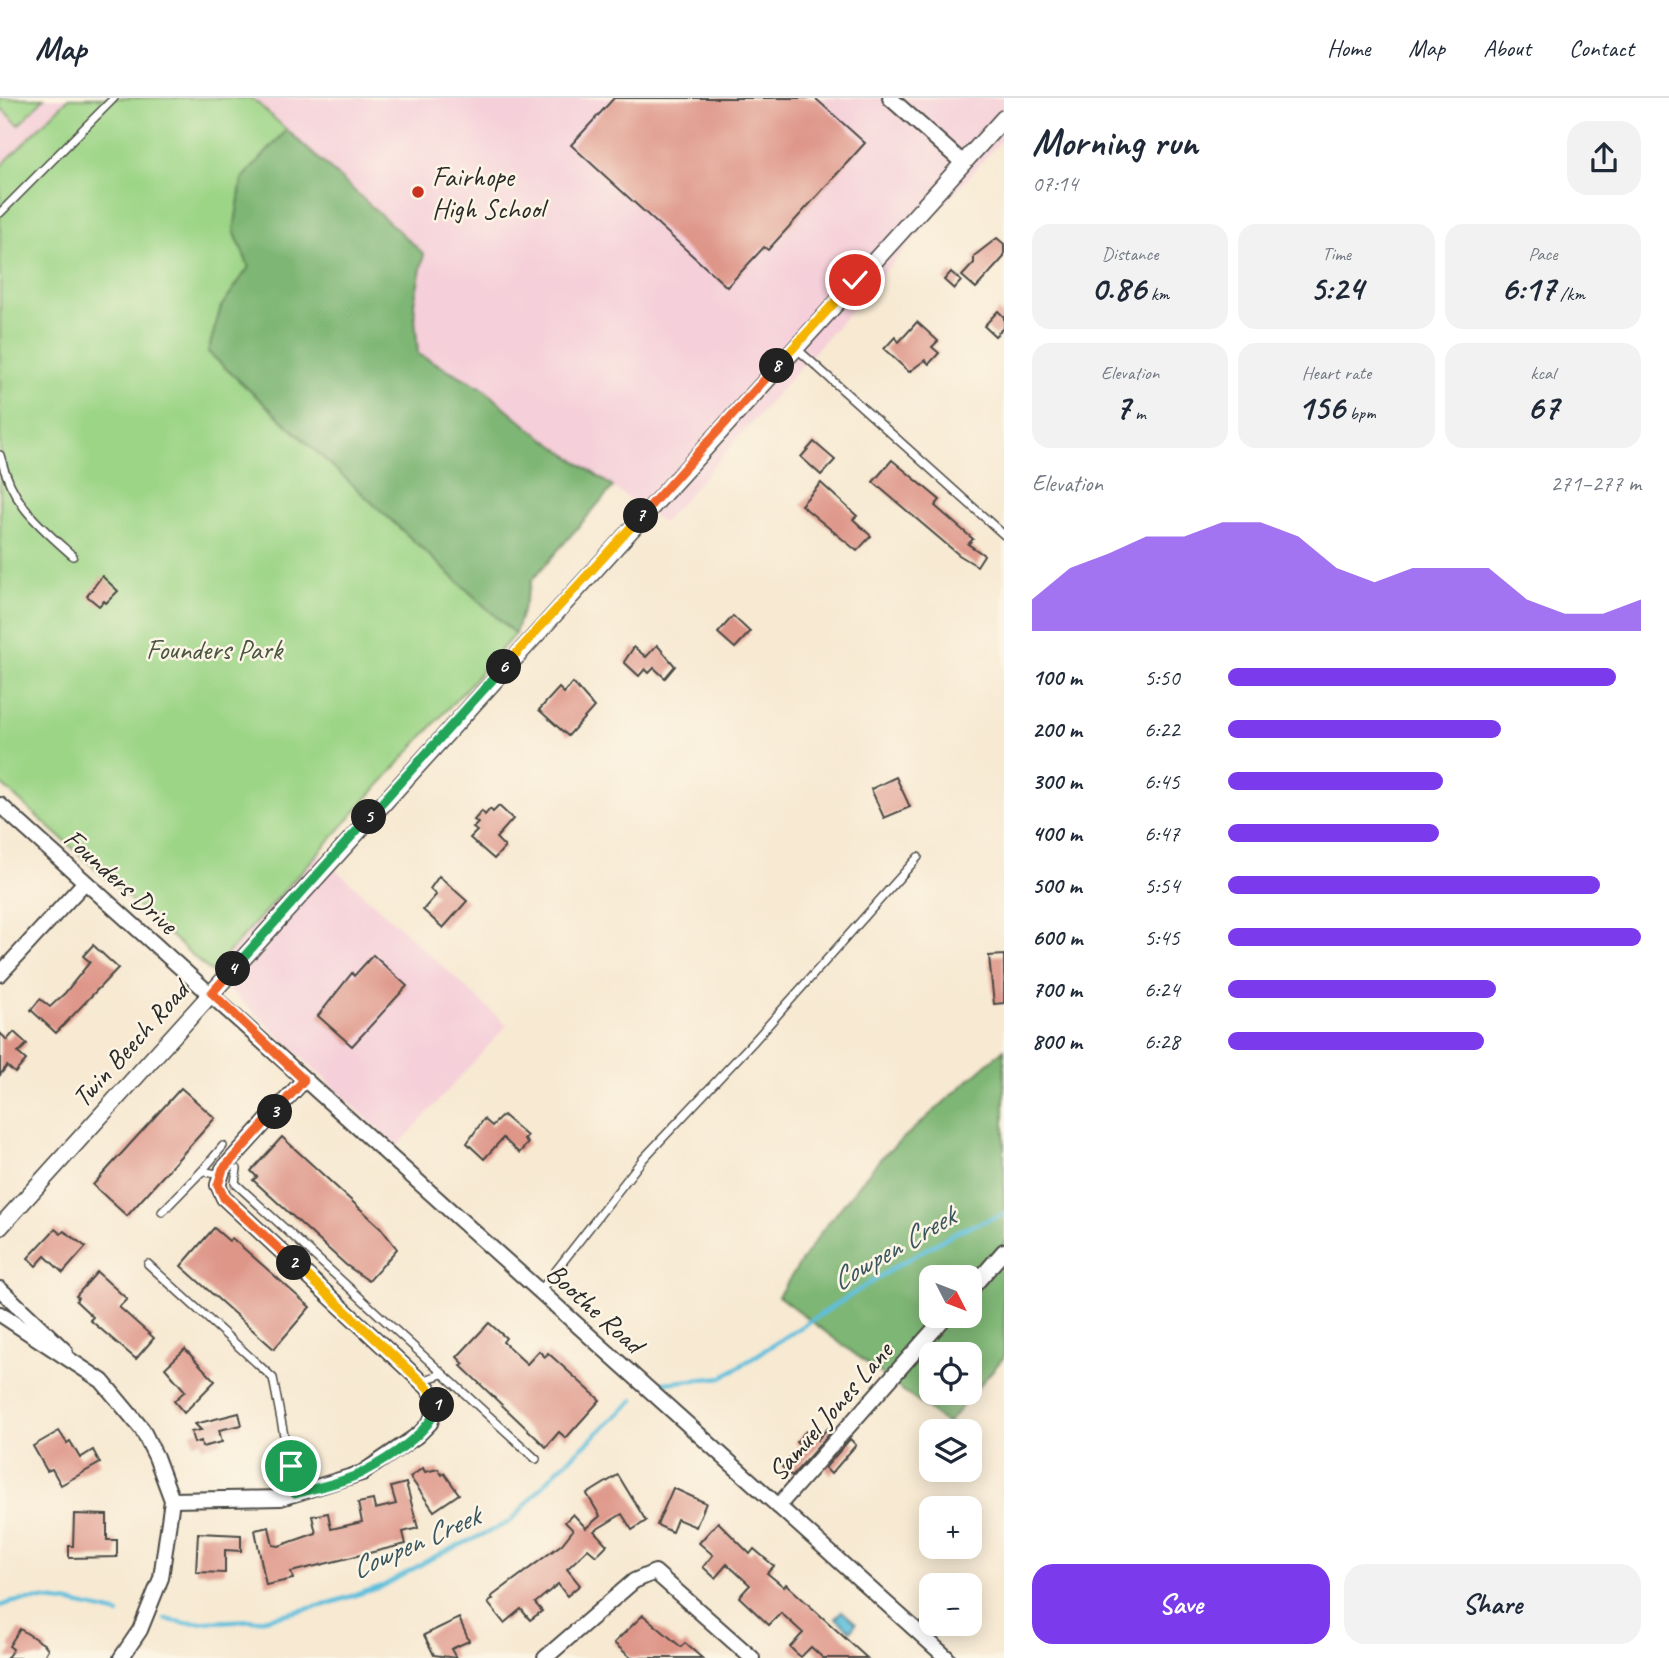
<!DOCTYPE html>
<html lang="en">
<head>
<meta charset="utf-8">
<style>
  body { margin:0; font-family:Caveat,sans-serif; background:#f2f2f3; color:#1f2937; height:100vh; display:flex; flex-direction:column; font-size:26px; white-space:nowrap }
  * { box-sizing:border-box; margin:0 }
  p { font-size:23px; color:#747a83 }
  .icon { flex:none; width:38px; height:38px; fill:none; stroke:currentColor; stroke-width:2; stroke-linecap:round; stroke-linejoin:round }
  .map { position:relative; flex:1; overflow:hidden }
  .drawer { display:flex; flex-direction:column; background:#fff; width:665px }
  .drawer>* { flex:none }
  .needle { width:46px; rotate:132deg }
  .controls { position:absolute; left:919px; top:1167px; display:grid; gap:14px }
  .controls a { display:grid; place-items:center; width:63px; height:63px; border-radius:14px; background:#fff; box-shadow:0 4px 18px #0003; font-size:35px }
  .pin { position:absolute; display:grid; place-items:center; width:60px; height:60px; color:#fff; margin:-30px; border:4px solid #fff; border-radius:50%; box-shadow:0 2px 7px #0007 }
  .km { position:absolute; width:35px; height:35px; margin:-18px; border-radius:50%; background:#222; color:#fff; font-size:19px; line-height:35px; text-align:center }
  .round { display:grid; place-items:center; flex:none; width:74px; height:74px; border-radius:21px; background:#f2f2f3 }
  .head { display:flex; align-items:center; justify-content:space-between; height:119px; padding:0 28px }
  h1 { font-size:38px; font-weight:700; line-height:52px }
  .figures { display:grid; grid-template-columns:repeat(3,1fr); gap:10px; height:119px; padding:7px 28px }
  .figures div { display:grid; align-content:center; border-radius:18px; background:#f2f2f3; text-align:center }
  .figures b { font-size:35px; font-weight:700 }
  .figures small { font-size:19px; font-weight:400 }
  .figures p { font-size:19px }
  .chart { height:196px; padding:14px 28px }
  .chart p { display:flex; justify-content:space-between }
  .chart svg { width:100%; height:126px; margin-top:7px; fill:#7c3aed; opacity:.7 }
  .action { display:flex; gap:14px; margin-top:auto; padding:14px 28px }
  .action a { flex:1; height:80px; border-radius:21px; background:#7c3aed; color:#fff; font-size:28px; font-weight:700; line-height:80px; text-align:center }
  .action a+a { background:#f2f2f3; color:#1f2937 }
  ul { padding:0 28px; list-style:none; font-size:23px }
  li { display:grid; grid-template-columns:112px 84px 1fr; align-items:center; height:52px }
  li i { height:18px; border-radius:9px; background:#7c3aed }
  header { display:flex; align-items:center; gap:42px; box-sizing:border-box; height:98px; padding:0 35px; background:#fff; border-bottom:2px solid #e0e1e3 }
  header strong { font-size:33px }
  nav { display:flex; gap:38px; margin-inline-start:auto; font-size:24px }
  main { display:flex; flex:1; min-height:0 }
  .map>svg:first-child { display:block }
  .built { fill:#f5cfd9 }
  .green { fill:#9dd587; stroke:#648059; stroke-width:2 }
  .forest { fill:#7eb674; stroke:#547050; stroke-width:2; fill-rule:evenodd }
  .water { fill:#5ebfdc; stroke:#447584; stroke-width:2 }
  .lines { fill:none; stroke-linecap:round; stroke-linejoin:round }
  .stream { stroke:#5ebfdc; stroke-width:4.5 }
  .building { fill:#de9689 }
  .service-casing { stroke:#4a4844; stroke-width:10 }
  .minor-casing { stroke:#4a4844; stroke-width:18 }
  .tertiary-casing { stroke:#4a4844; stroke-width:19 }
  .service { stroke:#fff; stroke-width:7 }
  .minor { stroke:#fff; stroke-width:14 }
  .tertiary { stroke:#fff; stroke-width:16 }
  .split-1-casing { stroke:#fff; stroke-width:14 }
  .split-2-casing { stroke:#fff; stroke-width:14 }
  .split-3-casing { stroke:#fff; stroke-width:14 }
  .split-4-casing { stroke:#fff; stroke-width:14 }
  .split-5-casing { stroke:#fff; stroke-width:14 }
  .split-6-casing { stroke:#fff; stroke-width:14 }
  .split-7-casing { stroke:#fff; stroke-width:14 }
  .split-8-casing { stroke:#fff; stroke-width:14 }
  .split-9-casing { stroke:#fff; stroke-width:14 }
  .split-1 { stroke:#22a559; stroke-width:9 }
  .split-2 { stroke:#f5b400; stroke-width:9 }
  .split-3 { stroke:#f0652b; stroke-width:9 }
  .split-4 { stroke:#f0652b; stroke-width:9 }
  .split-5 { stroke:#22a559; stroke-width:9 }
  .split-6 { stroke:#22a559; stroke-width:9 }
  .split-7 { stroke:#f5b400; stroke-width:9 }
  .split-8 { stroke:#f0652b; stroke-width:9 }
  .split-9 { stroke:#f5b400; stroke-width:9 }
  .poi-dot { fill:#c8321e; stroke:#fcf5e5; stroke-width:2.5 }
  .labels { text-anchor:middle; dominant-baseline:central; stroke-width:5; stroke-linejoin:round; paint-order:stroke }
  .poi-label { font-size:28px; fill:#2b2b2b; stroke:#fcf5e5; text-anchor:start }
  .park-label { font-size:28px; fill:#485642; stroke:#fcf5e5 }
  .street-label { font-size:28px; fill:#2b2b2b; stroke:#fcf5e5 }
  .water-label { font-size:30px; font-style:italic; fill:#3a5760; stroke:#fcf5e5 }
</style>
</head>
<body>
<header>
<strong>Map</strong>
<nav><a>Home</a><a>Map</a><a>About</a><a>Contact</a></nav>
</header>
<main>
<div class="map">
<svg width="1004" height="1560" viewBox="0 0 1004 1560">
  <rect width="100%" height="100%" fill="#fcf5e5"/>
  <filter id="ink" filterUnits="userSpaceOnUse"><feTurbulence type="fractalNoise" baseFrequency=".0143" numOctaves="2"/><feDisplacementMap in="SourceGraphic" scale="14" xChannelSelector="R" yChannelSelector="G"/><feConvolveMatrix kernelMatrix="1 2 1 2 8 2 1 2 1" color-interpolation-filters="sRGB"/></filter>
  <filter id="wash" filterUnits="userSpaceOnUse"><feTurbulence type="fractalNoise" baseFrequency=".00686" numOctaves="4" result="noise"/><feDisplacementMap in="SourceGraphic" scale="28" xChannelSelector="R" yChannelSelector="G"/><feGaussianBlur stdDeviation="1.57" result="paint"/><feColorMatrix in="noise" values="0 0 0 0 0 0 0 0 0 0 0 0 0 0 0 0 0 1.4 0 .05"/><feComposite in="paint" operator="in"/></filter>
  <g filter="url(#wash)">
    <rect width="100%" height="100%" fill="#f7e9d2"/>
    <g class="built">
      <polygon points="0,0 69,0 1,70 0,69"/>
      <polygon points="252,0 1004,0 1004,39 663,425 531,331 481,289 418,256 414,205 424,156"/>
      <polygon points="318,755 507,927 397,1049 211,874"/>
    </g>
    <g class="green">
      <polygon points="0,0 44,0 19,27 0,9"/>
      <polygon points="69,0 252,0 287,32 242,81 234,133 249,169 221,209 208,254 515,536 211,874 0,685 0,69"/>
    </g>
    <g class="forest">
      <polygon points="287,32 424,156 414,205 418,256 481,289 531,331 613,389 532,482 515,536 208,254 221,209 249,169 234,133 242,81"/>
      <path d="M1004,951V1259L947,1326L778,1198L821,1134L881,1060ZM931,1180H970V1218H931ZM931,1256H970V1295H931Z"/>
    </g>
    <polygon class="water" points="842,1513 856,1525 851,1533 836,1520"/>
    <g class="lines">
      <g class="stream">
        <polyline points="654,1286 723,1279 898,1167 960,1132 1004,1116"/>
        <path d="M0,1508C36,1494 82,1507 119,1516"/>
        <polyline points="165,1521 184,1525 259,1522 324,1507 383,1488 434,1459 510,1424 557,1372 634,1302"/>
      </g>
    </g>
    <g id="blocks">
      <g class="building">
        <polygon points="614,0 815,0 865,45 768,152 764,149 727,189 571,47"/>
        <polygon points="997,140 1004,146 1004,159 976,190 962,178 974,165 974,158"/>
        <polygon points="951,174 961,183 954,191 944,182"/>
        <polygon points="998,213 1004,219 1004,229 995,238 984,228"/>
        <polygon points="917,224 938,243 932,249 939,255 929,266 925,262 909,274 884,251 895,239 899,244"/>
        <polygon points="814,344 835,362 821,377 801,359"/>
        <polygon points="892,362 940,402 935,408 973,441 968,446 984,457 977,468 959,457 873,384"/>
        <polygon points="821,385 857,418 853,421 871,438 857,453 801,407"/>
        <polygon points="102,478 118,493 106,505 104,503 99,508 87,498"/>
        <polygon points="733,518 750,534 735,550 718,535"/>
        <polygon points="657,547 675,568 665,580 654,570 649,575 645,571 639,578 624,564 634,549 646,559"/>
        <polygon points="573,585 594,609 568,638 539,612 559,590 564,595"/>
        <polygon points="896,679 910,709 884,720 871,691"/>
        <polygon points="499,708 513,721 496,740 505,749 494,761 470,740 477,733 473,730 478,725 474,722 482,713 485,717 490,711 493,714"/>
        <polygon points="439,778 467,803 443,830 423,812 436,797 430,791"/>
        <polygon points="93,847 118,870 56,935 31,912 40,901 50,909 65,895 90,864 83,858"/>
        <polygon points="373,857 407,888 352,948 318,918 352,875 354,878"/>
        <polygon points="1004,857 1004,905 994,906 989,858"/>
        <polygon points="14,934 27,946 18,955 26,962 15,975 7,968 0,977 0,935 7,942"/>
        <polygon points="181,990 215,1020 127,1118 93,1087"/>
        <polygon points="503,1017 527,1038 524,1041 528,1045 519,1055 503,1040 484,1061 467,1045 484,1021 492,1028"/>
        <polygon points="282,1039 380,1129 397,1151 369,1183 346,1167 253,1082 257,1079 251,1073"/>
        <polygon points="214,1130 229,1143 232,1140 310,1209 274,1251 181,1168"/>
        <polygon points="55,1131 61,1136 64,1133 86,1149 63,1175 45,1158 36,1168 28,1160"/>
        <polygon points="97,1174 127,1201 119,1209 154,1240 136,1261 90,1222 93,1219 76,1203 78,1200 76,1198"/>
        <polygon points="489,1225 506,1240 503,1244 527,1266 539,1253 545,1259 548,1255 600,1302 566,1340 559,1334 546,1349 461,1268 464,1266 457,1259"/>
        <polygon points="185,1251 215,1283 184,1315 174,1303 185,1293 165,1270"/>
        <polygon points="239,1315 242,1327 219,1332 222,1344 202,1349 201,1343 194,1345 191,1334 201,1332 195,1326"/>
        <polygon points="828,1330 832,1333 792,1378 782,1369 800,1348 796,1344 806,1333 817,1342"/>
        <polygon points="59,1333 67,1345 70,1343 80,1360 93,1352 100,1365 61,1387 52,1371 47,1373 33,1348"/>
        <polygon points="850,1341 856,1347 831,1376 825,1370"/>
        <polygon points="423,1370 425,1374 438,1371 442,1377 444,1375 459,1396 434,1413 410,1379"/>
        <polygon points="618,1377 646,1423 632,1432 622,1416 594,1433 607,1447 596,1458 588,1451 567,1471 580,1487 567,1498 558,1486 535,1505 542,1513 530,1522 521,1511 504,1525 488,1505 493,1501 491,1499 562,1446 573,1432 565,1424 573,1416 586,1430 600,1418 587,1396"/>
        <polygon points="406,1385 418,1430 403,1434 406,1446 291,1474 293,1481 266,1487 255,1432 269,1429 273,1447 279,1448 316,1435 312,1418 328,1415 331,1431 362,1424 358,1405 373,1402 375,1411 396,1406 391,1389"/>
        <polygon points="673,1390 706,1405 696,1429 677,1421 672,1434 657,1427"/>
        <polygon points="74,1416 107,1417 107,1442 117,1442 117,1459 69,1460 69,1448 73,1448"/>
        <polygon points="718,1424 750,1456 754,1451 774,1468 767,1475 784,1489 786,1486 867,1560 823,1560 811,1549 801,1559 795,1554 790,1549 803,1535 781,1515 769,1527 739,1499 750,1487 727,1466 715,1480 703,1469 713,1457 699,1445"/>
        <polygon points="198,1435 241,1437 241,1453 225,1452 225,1475 196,1474"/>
        <polygon points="643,1517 681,1549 685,1545 702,1560 631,1560 614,1545"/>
        <polygon points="459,1520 469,1543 451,1551 456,1560 434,1557 424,1537"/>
        <polygon points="20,1531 45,1547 48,1551 43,1560 7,1560 13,1551 9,1548"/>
      </g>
    </g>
  </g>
  <g filter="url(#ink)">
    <use href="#blocks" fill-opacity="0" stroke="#4a4844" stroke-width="2"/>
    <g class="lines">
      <g class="service-casing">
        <g id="service">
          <polyline points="0,115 114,0"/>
          <polyline points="795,249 1004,437"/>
          <path d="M0,357C12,406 36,425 73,458"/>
          <polyline points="237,1071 235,1085 536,1361"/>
          <polyline points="202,1073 223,1048"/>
          <polyline points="162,1114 202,1073 221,1077"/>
          <polyline points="148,1166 273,1280 295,1395"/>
          <polyline points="540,1193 643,1061 755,942 918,759"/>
          <polyline points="421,1283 442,1276"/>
        </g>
      </g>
      <g class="minor-casing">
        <g id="minor">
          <polyline points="890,0 962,64"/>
          <polyline points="0,707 947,1560"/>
          <polyline points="0,876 84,785"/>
          <polyline points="0,1191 65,1253"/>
          <polyline points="970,1192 1004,1153"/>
          <polyline points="0,1216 102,1283 142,1331 156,1359 172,1402 161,1480 140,1532 121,1560"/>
          <polyline points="172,1402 281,1400 362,1375 418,1337 430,1325 437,1305 428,1290 224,1100 218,1087 223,1071 304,982"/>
          <polyline points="778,1408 946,1218"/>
          <polyline points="545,1560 634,1483 655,1474 752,1560"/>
        </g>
      </g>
      <g class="tertiary-casing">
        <polyline id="tertiary" points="0,1129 1004,20"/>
      </g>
      <use href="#service" class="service"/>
      <use href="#minor" class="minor"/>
      <use href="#tertiary" class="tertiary"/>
    </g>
  </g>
  <g class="lines" filter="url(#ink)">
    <g class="split-1-casing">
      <path id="split-1" d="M291,1368L295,1396C317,1389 343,1385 363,1374C386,1362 433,1333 437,1307"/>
    </g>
    <g class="split-2-casing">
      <polyline id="split-2" points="294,1165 428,1290 437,1307"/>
    </g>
    <g class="split-3-casing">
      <polyline id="split-3" points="275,1014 223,1071 218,1087 224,1100 294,1165"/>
    </g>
    <g class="split-4-casing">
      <polyline id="split-4" points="233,871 212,895 304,982 275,1014"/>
    </g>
    <g class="split-5-casing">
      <polyline id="split-5" points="233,871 369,719"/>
    </g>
    <g class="split-6-casing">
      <polyline id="split-6" points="369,719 504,569"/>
    </g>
    <g class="split-7-casing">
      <polyline id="split-7" points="504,569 641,418"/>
    </g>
    <g class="split-8-casing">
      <polyline id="split-8" points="641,418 777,268"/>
    </g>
    <g class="split-9-casing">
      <polyline id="split-9" points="777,268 855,182"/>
    </g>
    <use href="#split-1" class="split-1"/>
    <use href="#split-2" class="split-2"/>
    <use href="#split-3" class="split-3"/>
    <use href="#split-4" class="split-4"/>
    <use href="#split-5" class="split-5"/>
    <use href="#split-6" class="split-6"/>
    <use href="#split-7" class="split-7"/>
    <use href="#split-8" class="split-8"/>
    <use href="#split-9" class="split-9"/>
  </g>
  <circle class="poi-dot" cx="418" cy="94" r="7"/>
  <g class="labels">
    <g class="poi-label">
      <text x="432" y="78">Fairhope<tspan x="432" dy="32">High School</tspan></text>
    </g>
    <g class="park-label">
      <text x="214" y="551">Founders Park</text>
    </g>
    <g class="street-label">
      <text transform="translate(121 783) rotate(42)">Founders Drive</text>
      <text transform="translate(130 946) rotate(-48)">Twin Beech Road</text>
      <text transform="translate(595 1210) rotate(42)">Boothe Road</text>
      <text transform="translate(830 1313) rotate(-49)">Samuel Jones Lane</text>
    </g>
    <g class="water-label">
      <text transform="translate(893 1150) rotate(-30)">Cowpen Creek</text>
      <text transform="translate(415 1444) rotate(-24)">Cowpen Creek</text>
    </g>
  </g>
</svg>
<div class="controls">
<a><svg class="needle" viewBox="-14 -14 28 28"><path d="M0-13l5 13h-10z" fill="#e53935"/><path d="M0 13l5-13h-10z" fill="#747a83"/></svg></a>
<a><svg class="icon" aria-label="locate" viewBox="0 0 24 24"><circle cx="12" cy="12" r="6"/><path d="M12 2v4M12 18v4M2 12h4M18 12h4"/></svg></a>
<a><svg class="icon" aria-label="layers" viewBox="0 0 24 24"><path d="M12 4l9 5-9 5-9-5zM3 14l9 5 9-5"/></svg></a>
<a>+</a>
<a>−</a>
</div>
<div class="pin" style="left:291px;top:1368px;background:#1e9e55"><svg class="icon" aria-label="arrive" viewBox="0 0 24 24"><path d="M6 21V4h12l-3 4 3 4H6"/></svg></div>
<div class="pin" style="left:855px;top:182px;background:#d93025"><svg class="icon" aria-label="check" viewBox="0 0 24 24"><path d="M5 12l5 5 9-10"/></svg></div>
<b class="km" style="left:437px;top:1307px">1</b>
<b class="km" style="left:294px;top:1165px">2</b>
<b class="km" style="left:275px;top:1014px">3</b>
<b class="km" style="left:233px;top:871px">4</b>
<b class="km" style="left:369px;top:719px">5</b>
<b class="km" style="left:504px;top:569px">6</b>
<b class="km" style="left:641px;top:418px">7</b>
<b class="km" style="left:777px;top:268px">8</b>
</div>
<section class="drawer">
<div class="head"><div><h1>Morning run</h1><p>07:14</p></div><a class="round"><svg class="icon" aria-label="share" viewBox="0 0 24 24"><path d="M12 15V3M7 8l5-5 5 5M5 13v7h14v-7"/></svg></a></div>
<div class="figures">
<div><p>Distance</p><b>0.86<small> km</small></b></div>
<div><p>Time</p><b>5:24</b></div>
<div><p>Pace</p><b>6:17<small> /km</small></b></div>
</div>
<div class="figures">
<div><p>Elevation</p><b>7<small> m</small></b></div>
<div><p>Heart rate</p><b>156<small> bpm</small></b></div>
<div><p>kcal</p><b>67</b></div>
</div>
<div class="chart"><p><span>Elevation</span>271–277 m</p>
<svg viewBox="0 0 160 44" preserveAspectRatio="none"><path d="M0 44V33L10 22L20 17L30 11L40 11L50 6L60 6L70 11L80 22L90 27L100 22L110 22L120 22L130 33L140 38L150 38L160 33V44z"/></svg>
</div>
<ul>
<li><b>100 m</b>5:50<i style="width:94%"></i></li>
<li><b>200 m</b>6:22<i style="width:66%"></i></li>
<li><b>300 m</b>6:45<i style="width:52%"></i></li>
<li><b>400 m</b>6:47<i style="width:51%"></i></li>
<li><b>500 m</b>5:54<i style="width:90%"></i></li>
<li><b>600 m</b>5:45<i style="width:100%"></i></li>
<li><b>700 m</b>6:24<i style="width:65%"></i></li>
<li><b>800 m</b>6:28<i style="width:62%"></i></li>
</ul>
<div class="action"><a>Save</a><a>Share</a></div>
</section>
</main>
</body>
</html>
